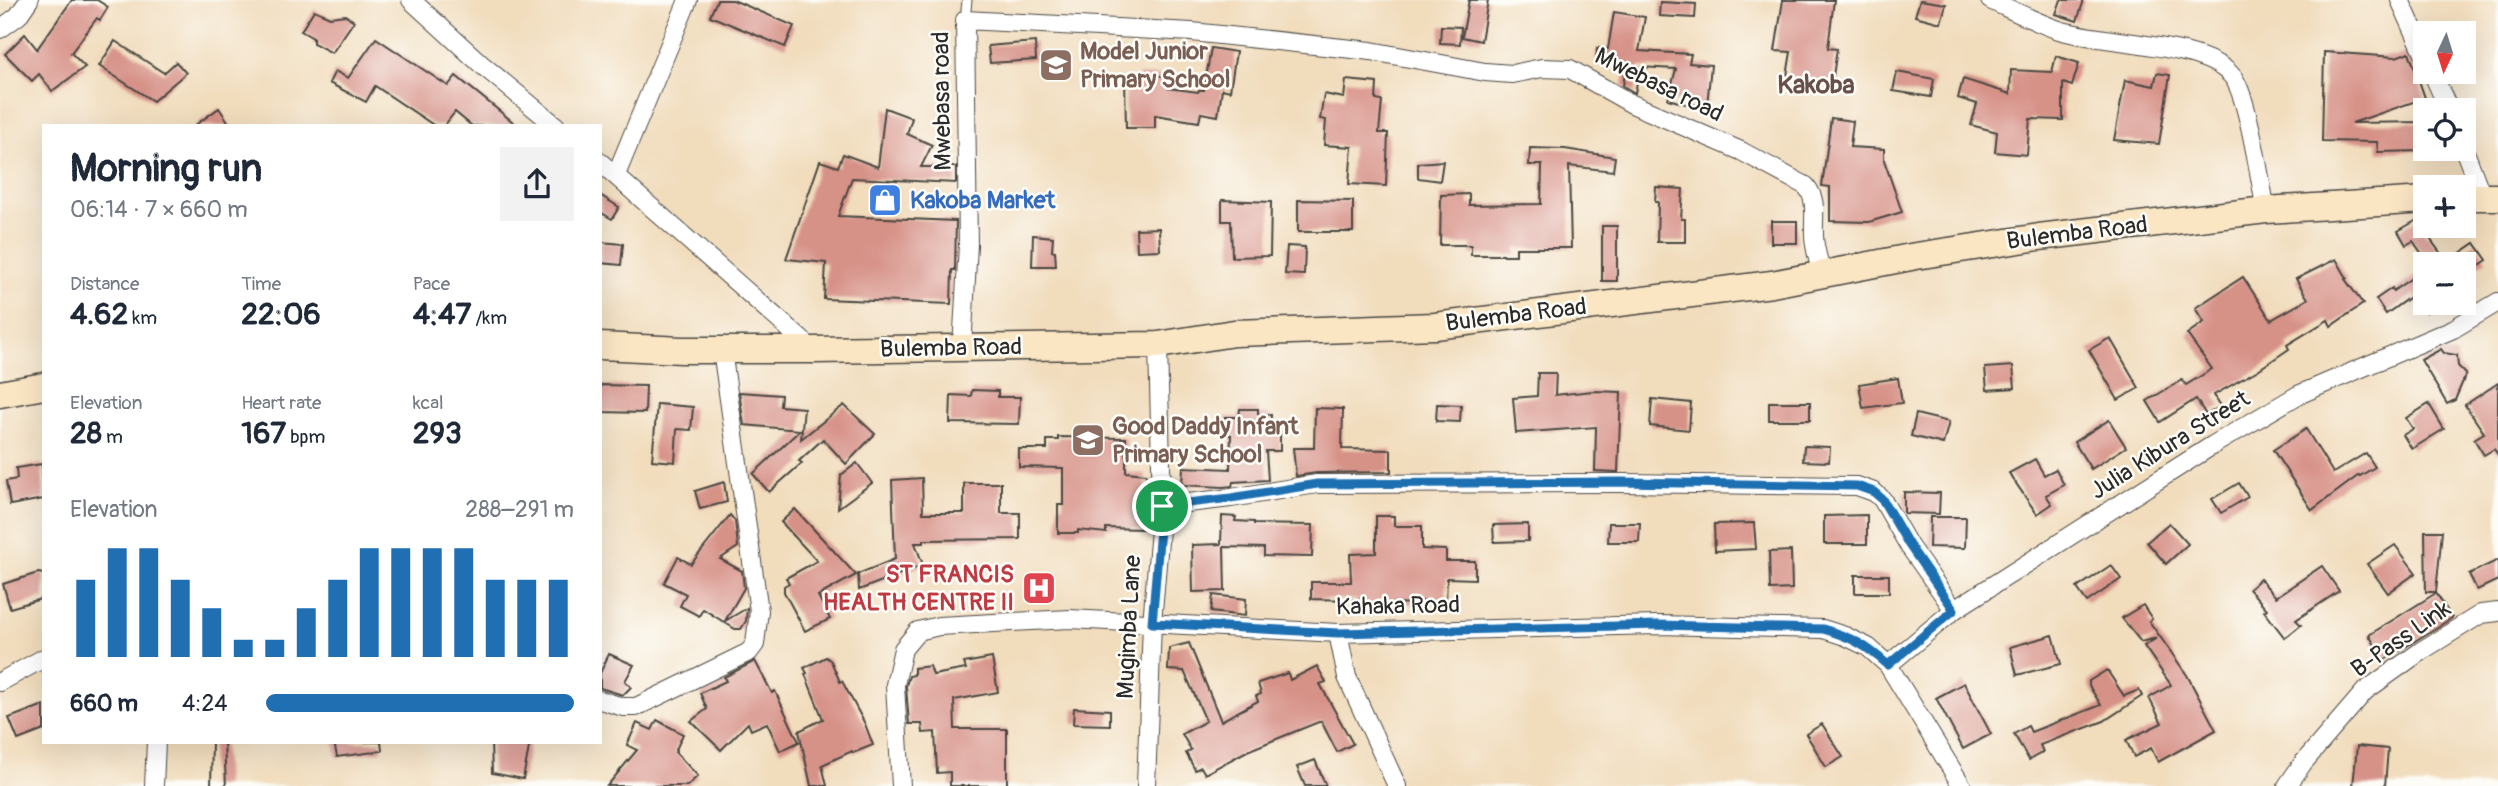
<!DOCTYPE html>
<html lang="en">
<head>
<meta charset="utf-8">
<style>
  body { margin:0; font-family:Pangolin,sans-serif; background:#f2f2f3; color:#1f2937; height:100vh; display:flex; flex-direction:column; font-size:26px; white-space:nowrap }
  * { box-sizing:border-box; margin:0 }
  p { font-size:23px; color:#747a83 }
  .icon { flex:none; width:38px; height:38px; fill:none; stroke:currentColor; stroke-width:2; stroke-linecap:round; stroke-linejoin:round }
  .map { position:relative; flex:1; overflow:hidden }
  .details { position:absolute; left:42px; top:124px; width:560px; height:620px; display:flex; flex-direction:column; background:#fff; border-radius:0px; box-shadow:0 7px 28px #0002 }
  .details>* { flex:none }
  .needle { width:46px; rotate:184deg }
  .fabs { position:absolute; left:2413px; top:21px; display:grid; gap:14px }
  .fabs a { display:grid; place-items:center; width:63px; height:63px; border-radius:0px; background:#fff; box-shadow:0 7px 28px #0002; font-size:35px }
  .pin { position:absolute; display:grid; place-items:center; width:60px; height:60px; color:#fff; margin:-30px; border:4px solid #fff; border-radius:50%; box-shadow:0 2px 7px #0007 }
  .round { display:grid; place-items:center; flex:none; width:74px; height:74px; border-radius:0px; background:#f2f2f3 }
  .headline { display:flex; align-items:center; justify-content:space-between; height:119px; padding:0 28px }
  h1 { font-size:38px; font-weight:700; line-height:52px }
  .metrics { display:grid; grid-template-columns:repeat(3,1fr); gap:10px; height:119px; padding:7px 28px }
  .metrics div { display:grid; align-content:center }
  .metrics b { font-size:30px; font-weight:700 }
  .metrics small { font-size:19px; font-weight:400 }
  .metrics p { font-size:19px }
  .chart { height:196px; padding:14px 28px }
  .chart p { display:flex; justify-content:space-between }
  .chart svg { width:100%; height:126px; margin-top:7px; stroke:#1f6fb2; stroke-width:6 }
  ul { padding:0 28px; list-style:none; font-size:23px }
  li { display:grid; grid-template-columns:112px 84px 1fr; align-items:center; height:52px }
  li i { height:18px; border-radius:9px; background:#1f6fb2 }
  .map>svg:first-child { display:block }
  .building { fill:#d79288 }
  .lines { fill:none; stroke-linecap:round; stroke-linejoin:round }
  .lane-casing { stroke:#494641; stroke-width:11 }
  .street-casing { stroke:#494641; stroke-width:20 }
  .secondary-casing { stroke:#494641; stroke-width:29 }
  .lane { stroke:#fff; stroke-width:9 }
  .street { stroke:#fff; stroke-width:18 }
  .secondary { stroke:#fbe6c4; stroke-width:26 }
  .route-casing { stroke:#fff; stroke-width:14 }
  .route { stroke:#1f6fb2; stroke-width:9 }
  .labels { text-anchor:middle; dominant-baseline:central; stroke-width:5; stroke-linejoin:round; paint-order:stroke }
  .education-label { font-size:24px; font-weight:bold; fill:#785e54; stroke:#fdfcf7; text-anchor:start }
  .street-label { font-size:24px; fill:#2b2b2b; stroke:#fdfcf7 }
  .shop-label { font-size:24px; font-weight:bold; fill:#366cbe; stroke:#fdfcf7; text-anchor:start }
  .health-label { font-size:24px; font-weight:bold; fill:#be3a42; stroke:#fdfcf7; text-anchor:end }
  .neighbourhood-label { font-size:26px; font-weight:bold; fill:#674f4c; stroke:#fdfcf7 }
</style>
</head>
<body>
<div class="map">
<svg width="2498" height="786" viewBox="0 0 2498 786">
  <rect width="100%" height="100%" fill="#fdfcf7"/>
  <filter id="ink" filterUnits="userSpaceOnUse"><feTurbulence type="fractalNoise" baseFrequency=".0143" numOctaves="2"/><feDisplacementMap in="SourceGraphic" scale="14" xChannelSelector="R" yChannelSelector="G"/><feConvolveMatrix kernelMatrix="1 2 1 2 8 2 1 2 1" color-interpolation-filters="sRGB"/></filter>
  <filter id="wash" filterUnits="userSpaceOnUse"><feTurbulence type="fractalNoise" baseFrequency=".00686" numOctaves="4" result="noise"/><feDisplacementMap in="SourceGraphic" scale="28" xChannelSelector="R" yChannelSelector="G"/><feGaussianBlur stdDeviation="1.57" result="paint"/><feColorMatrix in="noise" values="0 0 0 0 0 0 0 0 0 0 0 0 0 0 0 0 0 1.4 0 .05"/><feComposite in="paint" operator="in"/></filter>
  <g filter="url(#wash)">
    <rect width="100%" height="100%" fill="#f1dcbc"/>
    <g id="blocks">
      <g class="building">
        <polygon points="72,0 97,0 108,7 100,20 97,18 71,53 85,67 52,91 39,74 32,81 5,54 25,34 37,49"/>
        <polygon points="717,0 733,0 794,26 785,47 710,16"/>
        <polygon points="1469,0 1488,0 1481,41 1462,37"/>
        <polygon points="1783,0 1834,0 1828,48 1837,49 1832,83 1787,76 1791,52 1775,51"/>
        <polygon points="1920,0 1946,4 1941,23 1915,16"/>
        <polygon points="2061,0 2084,0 2077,21 2056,14"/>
        <polygon points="1660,2 1696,4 1695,18 1659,16"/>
        <polygon points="314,10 330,17 345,15 354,21 332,53 313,43 313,38 301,31"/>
        <polygon points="1614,12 1645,17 1639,51 1691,54 1689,63 1711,65 1707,106 1686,104 1668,99 1676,69 1640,67 1635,93 1623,86 1626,66 1596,64 1597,48 1608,49"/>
        <polygon points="1441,26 1461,27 1460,44 1440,43"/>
        <polygon points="376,38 448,86 456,76 518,126 472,126 455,112 444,126 435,126 375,86 366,102 329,83 335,71 348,78"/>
        <polygon points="115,41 164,73 176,62 186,73 153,101 99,66"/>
        <polygon points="1035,42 1036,60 990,63 988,46"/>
        <polygon points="1211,48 1236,52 1230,91 1222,89 1218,116 1201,113 1199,122 1155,115 1155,128 1126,128 1125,78 1139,78 1139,75 1168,76 1168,88 1198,92 1199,90 1204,90"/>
        <polygon points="2324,52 2396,57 2409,52 2425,98 2352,123 2426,122 2426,151 2378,152 2377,142 2322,141"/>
        <polygon points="2056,56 2079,63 2072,86 2063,83 2063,120 2030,119 2027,155 1995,152 1997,132 1971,125 1977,104 1958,98 1963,79 2010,94 2011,70 2052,72"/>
        <polygon points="1897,72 1934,79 1931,97 1893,91"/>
        <polygon points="2157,73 2170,75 2159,144 2114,140 2125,80 2154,86"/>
        <polygon points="1346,80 1377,83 1376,100 1382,101 1379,133 1388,133 1386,186 1349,184 1352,147 1324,145 1326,120 1320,119 1324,94 1344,98"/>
        <polygon points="219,108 231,126 194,126"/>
        <polygon points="885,108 912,118 907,134 932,145 921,167 956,167 956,183 852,178 838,216 956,221 955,270 952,270 951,304 824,299 826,263 786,259 820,161 838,167 843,154 878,167"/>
        <polygon points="1831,118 1853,121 1850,147 1884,149 1884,160 1902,212 1869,222 1830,221 1830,187 1822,186"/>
        <polygon points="1530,148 1565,149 1615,157 1613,171 1569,166 1571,248 1516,248 1516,255 1471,255 1471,245 1440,245 1441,195 1469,194 1469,205 1541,204 1542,165 1529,165"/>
        <polygon points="1443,161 1440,181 1418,178 1418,163"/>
        <polygon points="1656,187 1683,189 1681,219 1685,219 1685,242 1657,242 1658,202 1655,202"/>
        <polygon points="600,195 619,207 612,219 600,212"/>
        <polygon points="1222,200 1271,202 1270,256 1232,257 1231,221 1222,221"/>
        <polygon points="1298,200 1353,201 1353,232 1298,232"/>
        <polygon points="2417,220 2427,237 2428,236 2447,262 2475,243 2487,260 2464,276 2464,264 2429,264 2413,241 2406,245 2398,231"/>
        <rect x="1771" y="221" width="26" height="22"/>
        <rect x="1602" y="226" width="15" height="55"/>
        <polygon points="1159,228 1160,250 1137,251 1136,229"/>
        <polygon points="1033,235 1053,237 1052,251 1055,251 1056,266 1032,266"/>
        <polygon points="600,242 623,244 621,265 600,263"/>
        <polygon points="1287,246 1305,247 1304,275 1285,274"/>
        <polygon points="2336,259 2347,278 2345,279 2363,304 2331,326 2328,320 2287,345 2289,349 2258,370 2214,395 2221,406 2206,415 2196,399 2160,422 2147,401 2182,380 2186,385 2212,369 2187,334 2204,322 2195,308 2243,277 2271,320 2308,299 2296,279"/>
        <polygon points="2426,268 2426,311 2414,294 2386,314 2376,299 2392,288 2393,291"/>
        <polygon points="2110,338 2139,388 2118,400 2089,350"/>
        <polygon points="2441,349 2444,353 2457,355 2458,366 2466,374 2455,400 2447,404 2421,360"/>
        <polygon points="2013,366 2015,388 1987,390 1985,368"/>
        <polygon points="1538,373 1556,373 1555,395 1593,391 1621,392 1618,472 1595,471 1596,427 1516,433 1513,398 1537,396"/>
        <polygon points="1898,378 1902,403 1863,408 1859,384"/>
        <polygon points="2498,383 2498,455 2494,449 2484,455 2474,439 2484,433 2465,405"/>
        <polygon points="600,385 646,386 645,413 600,412"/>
        <polygon points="972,390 998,391 998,397 1020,397 1019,424 950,423 951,395 971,396"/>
        <polygon points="739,392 781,395 780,406 804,408 801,439 844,405 875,434 846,464 823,439 799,461 802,463 769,492 753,474 800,430 744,425"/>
        <polygon points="1652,399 1691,403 1689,430 1650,426"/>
        <rect x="1769" y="402" width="41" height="18"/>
        <polygon points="657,404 693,407 691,430 677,429 675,462 652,460"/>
        <polygon points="1437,404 1461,405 1460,422 1436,421"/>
        <polygon points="2429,404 2444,429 2412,449 2403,435 2413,429 2406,418"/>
        <polygon points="1315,408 1343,409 1342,449 1391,450 1391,472 1317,473 1296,476 1293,448 1314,448"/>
        <polygon points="1240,409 1258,409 1258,414 1271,415 1270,431 1280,431 1280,451 1266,451 1268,480 1233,482 1232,486 1223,487 1182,485 1183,467 1230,469 1231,435 1224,435 1225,417 1239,417"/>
        <polygon points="1916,414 1949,422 1943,444 1911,436"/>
        <polygon points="2109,420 2126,447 2091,469 2074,442"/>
        <polygon points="2306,429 2333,473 2366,453 2375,467 2360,476 2359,475 2312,510 2273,450"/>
        <polygon points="1058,437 1126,438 1126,472 1146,474 1143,529 1106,528 1106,533 1078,530 1078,533 1058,533 1058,505 1063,505 1063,468 1019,467 1019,449 1047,449 1047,440 1058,440"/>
        <polygon points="1804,446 1830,447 1829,462 1803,461"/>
        <polygon points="2035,459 2044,475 2056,469 2064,485 2046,495 2052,504 2037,514 2009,473"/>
        <polygon points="857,463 872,483 838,508 841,475"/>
        <polygon points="42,464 44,499 10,505 6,481 17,479 16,468"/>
        <polygon points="922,478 923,513 964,513 964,483 1001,483 1001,513 1020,513 1020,539 924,540 924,543 915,543 923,565 859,590 858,574 895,559 892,480"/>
        <polygon points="724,482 727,502 700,509 695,491"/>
        <polygon points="2239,483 2248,497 2221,513 2212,499"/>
        <polygon points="1904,492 1940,493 1939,514 1904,513"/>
        <polygon points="795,509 856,575 818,596 830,619 805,631 784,592 784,586 789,583 786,578 817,561 781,522"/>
        <polygon points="730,515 735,521 738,547 720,559 742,571 744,588 725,621 747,608 746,621 741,629 735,629 703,609 699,616 680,606 686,594 664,583 678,557 691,564"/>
        <polygon points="1867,515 1867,544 1824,544 1824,516"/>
        <polygon points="1222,516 1236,517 1235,521 1254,522 1254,524 1313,525 1312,557 1264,556 1264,548 1224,547 1225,591 1193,592 1192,545 1221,544"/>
        <polygon points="1376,516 1394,516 1394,526 1422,526 1422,549 1446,550 1446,561 1475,561 1475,579 1447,578 1446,602 1415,601 1415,604 1393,603 1393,606 1356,605 1356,600 1311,599 1311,582 1351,582 1350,554 1376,553"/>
        <polygon points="1930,517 1966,517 1965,548 1929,547"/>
        <polygon points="1609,523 1640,523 1639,542 1608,542"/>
        <polygon points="1754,523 1756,549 1715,551 1714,524"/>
        <polygon points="2169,523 2188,544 2166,564 2147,542"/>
        <polygon points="1528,524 1528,541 1494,542 1493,525"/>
        <polygon points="2425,531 2442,531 2436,592 2426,592"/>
        <polygon points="2395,545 2416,573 2388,593 2367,564"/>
        <polygon points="1791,551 1792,589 1770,590 1769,552"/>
        <polygon points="2498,560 2498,580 2477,590 2469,574"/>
        <polygon points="2111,565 2121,579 2087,602 2077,588"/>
        <polygon points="2322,566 2339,591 2296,620 2301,625 2285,638 2264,611 2267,609 2249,589 2260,579 2276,597"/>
        <polygon points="38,573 44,574 44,598 10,608 3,584"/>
        <rect x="1855" y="575" width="34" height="18"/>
        <polygon points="2436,593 2452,618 2384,660 2369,635"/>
        <polygon points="1213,595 1246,599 1245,616 1211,612"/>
        <polygon points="2143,605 2152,619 2149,621 2187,675 2216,730 2158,762 2151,748 2134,757 2126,740 2162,723 2149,698 2171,685 2144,646 2157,638 2141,642 2122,618"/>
        <polygon points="2053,635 2061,664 2017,675 2010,647"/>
        <polygon points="1189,643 1221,721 1258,701 1256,696 1261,694 1258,683 1288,673 1290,680 1317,666 1326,682 1320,684 1353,744 1337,752 1321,721 1247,751 1205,774 1201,767 1195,770 1186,753 1191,750 1182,734 1206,721 1184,671 1168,670 1169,648"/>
        <polygon points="609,654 634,665 625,681 631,687 623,695 600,688 600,673"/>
        <polygon points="826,657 831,661 840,682 842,681 865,724 873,745 853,753 852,751 822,765 827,786 811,786 799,731 823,719 805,674 807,673 804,668"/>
        <polygon points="992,658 998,692 954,700 955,729 1007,729 1007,786 950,786 950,772 937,773 935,732 923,733 922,724 909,724 906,686 909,676 914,675 914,668 930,666 933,675 966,669 964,663"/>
        <polygon points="755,661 772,693 775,691 799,742 780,751 767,723 751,730 748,723 721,750 691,721 707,709 700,693 726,681 724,677"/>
        <polygon points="2107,670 2124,696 2139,690 2142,696 2104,721 2040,745 2043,752 2029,760 2014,734 2028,726 2031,732 2101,705 2089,686 2089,681"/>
        <polygon points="1964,683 1991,734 1963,749 1936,698"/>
        <polygon points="44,705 44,730 18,740 9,718"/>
        <polygon points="1074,708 1110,710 1110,725 1073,724"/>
        <polygon points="657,720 683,734 675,752 698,776 687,786 607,786 637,750 627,745 637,723 652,730"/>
        <polygon points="1822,724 1843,757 1826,767 1806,734"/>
        <polygon points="212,742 224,742 226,786 211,786"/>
        <polygon points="334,742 381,742 382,751 337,757"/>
        <polygon points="491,742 530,742 523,779 492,773"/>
        <polygon points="2357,746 2388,749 2385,786 2353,786"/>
        <polygon points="1315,760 1326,786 1305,786 1297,767"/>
      </g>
    </g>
  </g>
  <g filter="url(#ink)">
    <use href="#blocks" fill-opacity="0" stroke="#494641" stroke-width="2"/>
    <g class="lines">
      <g class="lane-casing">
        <polyline id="lane" points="965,20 967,0"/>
      </g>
      <g class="street-casing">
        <g id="street">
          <polyline points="411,0 481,64 556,126"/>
          <path d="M1990,0C2012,10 2035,22 2059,30C2102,44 2204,42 2232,76C2248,94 2260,182 2266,210"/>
          <polyline points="2400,0 2426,57"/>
          <polyline points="0,29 18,16 29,0"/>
          <polyline points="2432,72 2449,110"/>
          <polyline points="2464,149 2482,196"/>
          <polyline points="600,162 813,350"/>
          <polyline points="616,175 688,0"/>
          <path d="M962,348L968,245L965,20L1192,32L1371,51L1485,72L1512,74L1542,68L1570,69L1632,104L1741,151L1806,186C1818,200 1813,217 1814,235C1814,248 1819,262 1822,274"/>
          <polyline points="1162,506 1231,498 1317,484 1620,483 1857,486 1874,492 1882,499 1909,546 1954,610"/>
          <polyline points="1338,633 1347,677 1397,786"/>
          <polyline points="1888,665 1954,610 2213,445 2298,395 2453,329 2498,302"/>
          <polyline points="0,682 44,658"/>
          <polyline points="600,700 623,707 636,707 749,652 755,644 759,611 722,350"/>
          <polyline points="154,786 156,742"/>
          <polyline points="901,786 895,685 903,649 918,631 939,626 1070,619 1338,633 1658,625 1823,629 1845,636 1868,647 1888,665 1962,786"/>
          <polyline points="1146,786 1152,623 1162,506 1158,345"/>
          <polyline points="2287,786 2303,763 2365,691 2421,651 2481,614 2498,612"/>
        </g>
      </g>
      <g class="secondary-casing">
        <g id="secondary">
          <polyline points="2464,197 2498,197"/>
          <polyline points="600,346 682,350 813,350 1158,345 1234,333 1435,326 1772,284 1916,256 2039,237 2266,210 2426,200"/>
          <polyline points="0,394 44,386"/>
        </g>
      </g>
      <use href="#lane" class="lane"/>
      <use href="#street" class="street"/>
      <use href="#secondary" class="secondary"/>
    </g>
  </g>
  <g class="lines" filter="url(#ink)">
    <g class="route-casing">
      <path id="route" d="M1620,482L1857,486L1874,492L1882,499L1909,545L1954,610L1888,665C1866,645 1851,637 1823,629L1658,625L1338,633L1152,623L1162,506L1231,498L1317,484Z"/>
    </g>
    <use href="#route" class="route"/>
  </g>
  <defs>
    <g id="school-square" transform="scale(1.75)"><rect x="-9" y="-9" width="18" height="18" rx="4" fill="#8d6e63" stroke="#fdfcf7"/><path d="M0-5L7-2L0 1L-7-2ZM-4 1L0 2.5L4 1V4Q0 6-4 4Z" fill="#fff"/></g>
    <g id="shop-square" transform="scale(1.75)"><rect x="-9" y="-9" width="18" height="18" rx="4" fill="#3f7fe0" stroke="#fdfcf7"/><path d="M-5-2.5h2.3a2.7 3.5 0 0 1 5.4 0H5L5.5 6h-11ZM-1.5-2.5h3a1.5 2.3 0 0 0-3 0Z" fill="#fff"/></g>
    <g id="hospital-square" transform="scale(1.75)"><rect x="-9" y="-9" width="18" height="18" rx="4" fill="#e0444e" stroke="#fdfcf7"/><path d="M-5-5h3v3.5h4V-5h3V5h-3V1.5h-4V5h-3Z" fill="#fff"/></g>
  </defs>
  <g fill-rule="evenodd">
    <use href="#school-square" x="1056" y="65"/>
    <use href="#shop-square" x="885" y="200"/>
    <use href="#school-square" x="1088" y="440"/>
    <use href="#hospital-square" x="1039" y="588"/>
  </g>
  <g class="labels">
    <g class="education-label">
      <text x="1080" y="51">Model Junior<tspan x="1080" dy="28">Primary School</tspan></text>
      <text x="1112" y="426">Good Daddy Infant<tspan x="1112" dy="28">Primary School</tspan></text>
    </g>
    <g class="street-label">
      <text transform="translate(1659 85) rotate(26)">Mwebasa road</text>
      <text transform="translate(942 101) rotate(-91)">Mwebasa road</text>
      <text transform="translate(2077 233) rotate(-7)">Bulemba Road</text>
      <text transform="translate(1516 315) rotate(-7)">Bulemba Road</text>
      <text transform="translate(951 348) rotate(-1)">Bulemba Road</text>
      <text transform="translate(2170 445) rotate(-32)">Julia Kibura Street</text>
      <text transform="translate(1398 606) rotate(-1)">Kahaka Road</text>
      <text transform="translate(1129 627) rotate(-87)">Mugimba Lane</text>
      <text transform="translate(2401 639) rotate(-35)">B-Pass Link</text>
    </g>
    <g class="shop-label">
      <text x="910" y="200">Kakoba Market</text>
    </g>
    <g class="health-label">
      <text x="1014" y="574">ST FRANCIS<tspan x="1014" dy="28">HEALTH CENTRE II</tspan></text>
    </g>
    <g class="neighbourhood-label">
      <text x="1816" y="85">Kakoba</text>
    </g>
  </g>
</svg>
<div class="fabs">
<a><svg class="needle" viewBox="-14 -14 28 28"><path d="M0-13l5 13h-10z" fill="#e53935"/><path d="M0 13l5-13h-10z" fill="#747a83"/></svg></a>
<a><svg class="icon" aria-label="locate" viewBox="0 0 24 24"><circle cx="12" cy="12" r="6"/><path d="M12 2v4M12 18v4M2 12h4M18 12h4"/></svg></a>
<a>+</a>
<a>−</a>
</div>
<div class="pin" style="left:1162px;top:506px;background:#1e9e55"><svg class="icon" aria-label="arrive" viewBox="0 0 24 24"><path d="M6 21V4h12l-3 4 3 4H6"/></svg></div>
<section class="details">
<div class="headline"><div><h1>Morning run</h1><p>06:14 · 7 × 660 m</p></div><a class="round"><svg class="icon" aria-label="share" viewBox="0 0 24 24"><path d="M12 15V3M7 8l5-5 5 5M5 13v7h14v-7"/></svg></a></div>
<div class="metrics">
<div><p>Distance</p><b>4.62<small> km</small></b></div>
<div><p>Time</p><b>22:06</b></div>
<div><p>Pace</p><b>4:47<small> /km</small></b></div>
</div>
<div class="metrics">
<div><p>Elevation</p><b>28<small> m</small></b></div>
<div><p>Heart rate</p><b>167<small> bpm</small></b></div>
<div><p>kcal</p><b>293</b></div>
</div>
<div class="chart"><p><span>Elevation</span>288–291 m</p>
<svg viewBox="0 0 160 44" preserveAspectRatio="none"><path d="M5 44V17M15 44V6M25 44V6M35 44V17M45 44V27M55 44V38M65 44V38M75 44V27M85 44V17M95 44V6M105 44V6M115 44V6M125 44V6M135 44V17M145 44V17M155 44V17"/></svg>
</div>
<ul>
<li><b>660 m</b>4:24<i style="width:100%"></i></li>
</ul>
</section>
</div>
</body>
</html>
